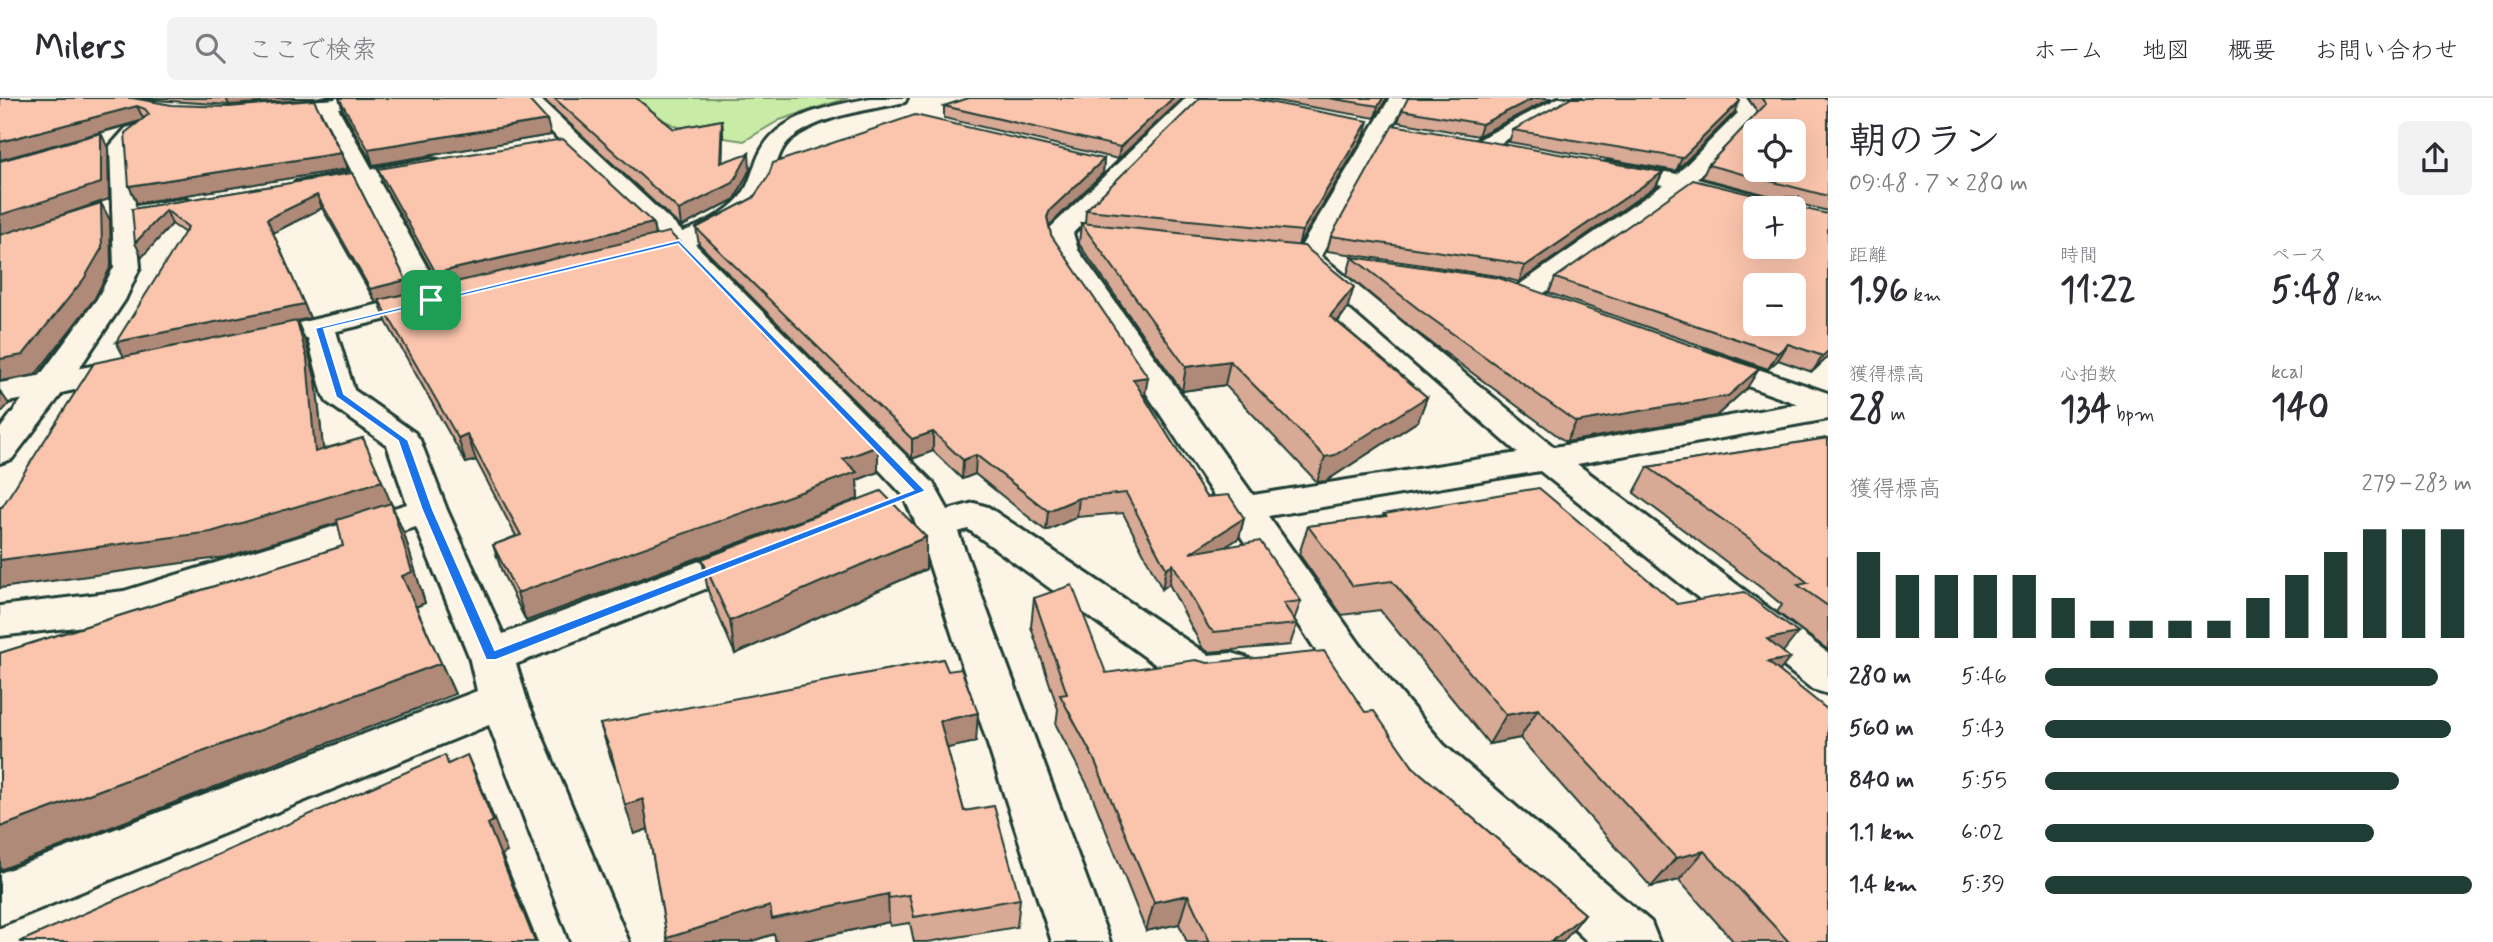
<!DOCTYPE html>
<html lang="ja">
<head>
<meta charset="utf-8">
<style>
  body { margin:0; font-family:Mynerve,"Klee One",sans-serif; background:#f2f2f3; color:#2b2b33; height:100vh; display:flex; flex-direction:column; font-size:26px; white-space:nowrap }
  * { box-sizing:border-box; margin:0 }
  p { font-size:23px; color:#7c7c81 }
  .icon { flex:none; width:38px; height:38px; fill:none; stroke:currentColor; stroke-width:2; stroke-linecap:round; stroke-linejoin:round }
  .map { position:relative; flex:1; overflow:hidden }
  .drawer { display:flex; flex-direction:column; background:#fff; width:665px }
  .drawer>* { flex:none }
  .fabs { position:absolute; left:1743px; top:21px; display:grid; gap:14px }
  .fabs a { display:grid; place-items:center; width:63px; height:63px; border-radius:10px; background:#fff; box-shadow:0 7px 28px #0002; font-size:35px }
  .pin { position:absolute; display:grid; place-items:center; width:60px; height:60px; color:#fff; margin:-30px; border-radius:14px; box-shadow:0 4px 10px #0006 }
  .round { display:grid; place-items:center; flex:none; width:74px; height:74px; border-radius:10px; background:#f2f2f3 }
  .summary { display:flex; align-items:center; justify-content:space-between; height:119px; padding:0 21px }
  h1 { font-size:38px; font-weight:700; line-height:52px }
  .figures { display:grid; grid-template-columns:repeat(3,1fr); gap:10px; height:119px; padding:7px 21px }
  .figures div { display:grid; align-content:center }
  .figures b { font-size:35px; font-weight:700 }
  .figures small { font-size:19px; font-weight:400 }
  .figures p { font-size:19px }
  .chart { height:196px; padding:14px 21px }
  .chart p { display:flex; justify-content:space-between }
  .chart svg { width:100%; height:126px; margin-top:7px; stroke:#1f3d34; stroke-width:6 }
  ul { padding:0 21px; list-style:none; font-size:23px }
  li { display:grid; grid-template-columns:112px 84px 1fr; align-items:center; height:52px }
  li i { height:18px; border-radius:9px; background:#1f3d34 }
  header { display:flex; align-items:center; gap:42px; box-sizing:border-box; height:98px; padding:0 35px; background:#fff; border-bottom:2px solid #e1e1e2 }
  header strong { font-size:33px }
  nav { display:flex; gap:38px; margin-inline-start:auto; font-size:24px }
  .search { width:490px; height:63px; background:#f2f2f3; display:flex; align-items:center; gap:18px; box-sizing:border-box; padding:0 24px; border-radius:10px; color:#7c7c81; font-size:26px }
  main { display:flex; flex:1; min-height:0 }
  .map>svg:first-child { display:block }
  .green { fill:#c8eba5; stroke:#74946c; stroke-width:2 }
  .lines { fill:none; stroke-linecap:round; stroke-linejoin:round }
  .minor-casing { stroke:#1f3d34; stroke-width:6 }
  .tertiary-casing { stroke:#1f3d34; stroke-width:6 }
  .minor { fill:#fcf5e5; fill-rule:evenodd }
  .tertiary { fill:#fcf5e5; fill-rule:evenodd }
  .wall { fill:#d8a995; stroke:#1f3d34; stroke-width:2 }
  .shaded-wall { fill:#b08a79; stroke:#1f3d34; stroke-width:2 }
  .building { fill:#fbc5ad; stroke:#1f3d34; stroke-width:2; fill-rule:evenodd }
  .route { fill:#1a73e8; stroke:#fff; stroke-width:2; fill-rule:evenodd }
</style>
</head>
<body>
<header>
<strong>Milers</strong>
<div class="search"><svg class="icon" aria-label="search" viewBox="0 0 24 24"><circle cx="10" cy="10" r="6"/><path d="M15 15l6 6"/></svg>ここで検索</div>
<nav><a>ホーム</a><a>地図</a><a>概要</a><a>お問い合わせ</a></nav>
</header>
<main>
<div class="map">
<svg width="1828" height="844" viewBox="0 0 1828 844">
  <rect width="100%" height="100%" fill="#fcf5e5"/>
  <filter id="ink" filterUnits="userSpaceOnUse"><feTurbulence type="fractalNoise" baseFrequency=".0143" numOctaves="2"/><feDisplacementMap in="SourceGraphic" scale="14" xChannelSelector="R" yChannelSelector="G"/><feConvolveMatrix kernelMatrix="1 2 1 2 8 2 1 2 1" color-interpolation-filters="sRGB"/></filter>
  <g filter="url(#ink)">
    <polygon class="green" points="613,0 848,0 780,22 744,43 692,35"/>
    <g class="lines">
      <g class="minor-casing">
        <g id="minor">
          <polygon points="328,0 373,0 371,4 338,10 372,71 431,61 439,62 442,67 439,72 379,83 445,202 441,208 431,210 421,208 417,202 358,86 304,96 296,94 293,89 296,84 352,74 321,12 268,21 258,15 268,9"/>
          <path d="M520,0H539L688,139L933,385L948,412L974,405L988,409L1208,557L1232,555L1248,560L1255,572L1248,584C1226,591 1206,594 1184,587L968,431L958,434L1110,844H1052L917,428L903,397L670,149L564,47Z"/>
          <polygon points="1186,0 1206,0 1073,135 1078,152 1253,397 1518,355 1294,160 1390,0 1408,0 1321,158 1554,349 1798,306 1694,269 1690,262 1694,255 1705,253 1828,295 1828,321 1577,366 1828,555 1828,596 1812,591 1540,373 1268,418 1361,548 1444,647 1651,824 1659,844 1588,844 1408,675 1329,572 1052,152 1048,134 1051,129"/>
          <polygon points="1558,0 1581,0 1488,52 1474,52 1471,48 1474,44"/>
          <polygon points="1724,0 1746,0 1758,16 1697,81 1789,105 1793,110 1755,110 1686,92 1533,203 1523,205 1513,203 1509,197 1513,191 1663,87 1602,76 1599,71 1602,66 1610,64 1677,76 1738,15"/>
          <polygon points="133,28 140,30 143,34 130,49 135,108 185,101 193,103 197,108 193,113 136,123 140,169 125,202 63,294 12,361 0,365 0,331 97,201 114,169 110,48 126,30"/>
          <polygon points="320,221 330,224 335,230 354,292 415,335 420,342 447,412 503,536 740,448 754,444 768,448 774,457 768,466 516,566 527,602 629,844 571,844 489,627 0,827 0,775 477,593 469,558 416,429 126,523 0,538 0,508 124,493 407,406 387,347 327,304 323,297 305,230 310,224"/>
        </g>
      </g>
      <g class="tertiary-casing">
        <g id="tertiary">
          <path d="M870,0H907L905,4C867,13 824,16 792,40C776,52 776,76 767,93C740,141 677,152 627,164L618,161L614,156L618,151C658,141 711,132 740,99C751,86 753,66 762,51C782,15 833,8 870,0Z"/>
          <polygon points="432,194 442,196 446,202 442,208 249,254 238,251 234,245 238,239"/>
          <polygon points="135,260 146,262 151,269 146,276 52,297 0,305 0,285"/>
        </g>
      </g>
      <use href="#minor" class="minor"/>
      <use href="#tertiary" class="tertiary"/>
    </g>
    <g class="wall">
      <polygon points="0,0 335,0 229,7 140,1 341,55 347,71 137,105 140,24 0,62"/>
      <polygon points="339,0 551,37 373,67 343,12"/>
      <polygon points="542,0 636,0 674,31 722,22 723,36 722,64 750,71 735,101 681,129"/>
      <polygon points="969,0 1183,0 1118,61 944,20 944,8"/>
      <polygon points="1259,0 1387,0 1375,20"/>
      <polygon points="1552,0 1478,38 1398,24 1402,12"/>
      <polygon points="1748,0 1828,0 1828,113 1800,106 1828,259 1812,274 1778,262 1768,271 1549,195 1555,180 1762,99 1775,99 1702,80 1708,67 1758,15"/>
      <polygon points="1734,15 1676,73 1509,44 1513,32"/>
      <polygon points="1365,36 1298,148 1347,211 1338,224 1427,299 1418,323 1326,383 1317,384 1225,287 1182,293 1079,146 1081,125 1085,126 1086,112"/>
      <polygon points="1104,61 1103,75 1049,128 1051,137 1145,297 1143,297 1206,399 1244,420 1239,440 1225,449 1301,503 1294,522 1297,526 1290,547 1209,554 1203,551 1169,486 1162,491 1123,415 1077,419 1046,433 975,376 962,381 933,353 912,361 699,146 696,130 753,100 768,79"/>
      <polygon points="378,71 653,125 655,137 878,374 857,382 858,401 526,523 502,474 493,447 516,438 476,362 466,365 387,225 379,204 376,205 322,110 273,135 310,220 297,223 306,245 316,283 323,351 363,340 404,436 425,505 416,509 455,596 0,772 0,555 343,448 338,425 226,459 2,409 124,259 185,135 172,126 142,159 132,111 352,75 406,182 411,195 440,188 382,84"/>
      <polygon points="1663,74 1656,88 1519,184 1497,178 1327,153 1331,138"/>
      <polygon points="1352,159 1747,290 1716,318 1566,344 1414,232 1347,177"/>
      <polygon points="1828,340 1828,552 1777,514 1782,507 1764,492 1634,395 1648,369"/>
      <polygon points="1384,416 1677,506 1783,554 1780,573 1828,844 1734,844 1679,782 1651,789 1520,640 1489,646 1380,512 1342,517 1299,456 1308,428 1382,419"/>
      <polygon points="702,461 926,471 735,556 708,493"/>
      <polygon points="1034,500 1106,575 1365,614 1413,669 1585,816 1563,844 1187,844 1179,826 1146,833 1089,690 1056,627 1058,611 1031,529"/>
      <polygon points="600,626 976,644 947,650 964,713 1020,801 1017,829 928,844 914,844 910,825 890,828 889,824 799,844 776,844 774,836 749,844 668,844 648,731 634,736 616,674 609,655"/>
    </g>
    <g class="shaded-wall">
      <polygon points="226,0 335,0 229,7"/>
      <polygon points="1173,0 1183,0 1118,61 1120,49"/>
      <polygon points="1383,0 1387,0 1375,20 1378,8"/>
      <polygon points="1534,0 1552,0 1478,38 1482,26"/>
      <polygon points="1740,3 1734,15 1676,73 1682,60"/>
      <polygon points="137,8 144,22 0,62 0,44"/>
      <polygon points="547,22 551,37 373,67 368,51"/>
      <polygon points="722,22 723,36 722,81 720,65"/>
      <polygon points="1368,23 1365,36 1298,148 1302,133"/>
      <polygon points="101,35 108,50 109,101 0,138 0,117"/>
      <polygon points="341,55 347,71 137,105 129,88"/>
      <polygon points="749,55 750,71 735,101 681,129 679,112"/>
      <polygon points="1104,61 1103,75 1049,128 1047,119 1050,112"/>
      <polygon points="1663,74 1656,88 1519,184 1525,168"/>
      <polygon points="317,97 322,110 273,135 267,121"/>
      <polygon points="101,105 110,122 111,168 95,200 35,277 0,283 0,261"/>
      <polygon points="166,112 172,126 142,159 135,145"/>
      <polygon points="653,125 655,139 441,190 436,175"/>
      <polygon points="406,182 411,197 376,205 370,191"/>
      <polygon points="1354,189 1347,211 1324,240 1330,218"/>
      <polygon points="304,206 310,220 297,223 306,245 316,283 326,378 124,259 116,244"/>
      <polygon points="1788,246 1778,262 1768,271 1778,255"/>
      <polygon points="1828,253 1828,259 1812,274 1823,258"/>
      <polygon points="1230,263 1225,287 1182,293 1186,269"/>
      <polygon points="1759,271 1747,290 1716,318 1566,344 1576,324"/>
      <polygon points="1148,279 1145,297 1130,299 1133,281"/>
      <polygon points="0,293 9,306 0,316"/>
      <polygon points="1427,299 1418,323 1326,383 1317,384 1325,359"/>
      <polygon points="933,334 933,353 912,361 912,341"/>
      <polygon points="467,336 476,362 466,365 458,340"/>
      <polygon points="878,348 878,374 857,382 858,401 526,523 517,495 843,361"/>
      <polygon points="976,357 975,376 962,381 963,362"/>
      <polygon points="382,383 392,408 226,459 0,490 0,462"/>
      <polygon points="1079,400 1077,419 1046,433 1048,413"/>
      <polygon points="391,405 404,436 425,505 415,509 402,478"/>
      <polygon points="1244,420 1239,440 1185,475 1190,455"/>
      <polygon points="926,439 926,471 735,556 730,523"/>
      <polygon points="1173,466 1169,486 1162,491 1166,470"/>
      <polygon points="1798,535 1776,563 1790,560 1767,589 1767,541"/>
      <polygon points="441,565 455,596 0,772 0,729"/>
      <polygon points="1538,611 1520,640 1489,646 1506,617"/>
      <polygon points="978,615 976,644 939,652 940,623"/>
      <polygon points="467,657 481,688 507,754 502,757 537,844 535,844 488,726"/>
      <polygon points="643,701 651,730 634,736 625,707"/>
      <polygon points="1704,753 1679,782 1651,789 1676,760"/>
      <polygon points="888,796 889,824 799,844 776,844 774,836 749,844 668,844 667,840 770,808"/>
      <polygon points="1188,797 1179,826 1146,833 1154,804"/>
      <polygon points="1585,816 1563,844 1551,844"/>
    </g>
    <g class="building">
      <polygon points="0,0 132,0 172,7 229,9 314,2 341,55 129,88 125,35 149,16 145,11 137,8 0,44"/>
      <polygon points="339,0 527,0 547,22 368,51"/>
      <polygon points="554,0 636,0 674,31 722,22 720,65 749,55 733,85 679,112"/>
      <polygon points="969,0 1173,0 1120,49 944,8"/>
      <polygon points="1200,0 1247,0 1368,23 1302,133 1086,112"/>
      <polygon points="1328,0 1383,0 1378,8"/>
      <polygon points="1408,0 1534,0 1482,26 1402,12"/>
      <polygon points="1571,0 1737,0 1740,3 1682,60 1513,32"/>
      <path d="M1761,0H1828V98L1708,67L1766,6ZM1755,33H1794V72H1755Z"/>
      <polygon points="915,17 1104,61 1050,112 1047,119 1051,137 1148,279 1133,281 1206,399 1229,397 1244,420 1190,455 1260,443 1301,503 1283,505 1297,526 1214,534 1209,530 1173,466 1166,470 1126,395 1079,400 1048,413 976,357 963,362 933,334 912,341 696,130 753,100 768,79 773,65"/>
      <polygon points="1393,27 1663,74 1525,168 1504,163 1331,138"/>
      <polygon points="101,35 101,85 0,117 0,63"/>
      <polygon points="563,41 653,125 436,175 378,71"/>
      <polygon points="352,75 406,182 370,191 317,97 267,121 304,206 116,244 188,129 166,112 135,145 132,111"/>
      <path d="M1693,82L1762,99H1799L1801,110L1828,116V253L1823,258L1788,246L1778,255L1555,180ZM1755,110H1794V149H1755ZM1755,187H1794V226H1755Z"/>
      <polygon points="101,105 102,150 84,181 23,257 0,261 0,137"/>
      <polygon points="1081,125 1304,148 1354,189 1330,218 1427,299 1335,357 1325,359 1230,263 1186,269"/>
      <polygon points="669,134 878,348 843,361 857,374 517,495 493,447 521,437 467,336 458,340 379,202"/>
      <polygon points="1352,159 1499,180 1759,271 1728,298 1576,324 1421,213"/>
      <polygon points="297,223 307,260 315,354 363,340 382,383 211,434 0,462 0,409 2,409 94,265"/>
      <polygon points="1828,340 1828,508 1798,487 1808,485 1784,465 1648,369"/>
      <polygon points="1539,390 1677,506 1744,494 1798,535 1767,541 1790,560 1768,564 1828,612 1828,844 1789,844 1704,753 1676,760 1538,611 1506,617 1392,483 1353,488 1308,428 1386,418 1384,416"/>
      <polygon points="881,393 926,439 730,523 702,461"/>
      <polygon points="391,405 412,474 402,478 441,565 0,729 0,555 343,448 337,422"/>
      <polygon points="1072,487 1106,575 1196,562 1208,565 1324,553 1365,614 1374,613 1413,669 1585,816 1551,844 1210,844 1188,797 1154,804 1094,661 1060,597 1067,596 1034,500"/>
      <polygon points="943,561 948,573 961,571 978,615 940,623 964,713 994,708 1020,801 914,819 909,797 889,800 888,796 772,821 770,808 667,840 643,701 625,707 611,654 600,626"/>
      <polygon points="445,657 448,666 467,657 493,723 488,726 535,844 19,844"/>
    </g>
  </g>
  <path class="route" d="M679,142L926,393L496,562H486L422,412L398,343L336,299L315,230ZM678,146L913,392L495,552L433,412L408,342L344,296L324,231Z"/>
</svg>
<div class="fabs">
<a><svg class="icon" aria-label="locate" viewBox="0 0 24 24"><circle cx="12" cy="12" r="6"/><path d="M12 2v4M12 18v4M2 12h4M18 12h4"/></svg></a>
<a>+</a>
<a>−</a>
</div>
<div class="pin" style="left:431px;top:202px;background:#1e9e55"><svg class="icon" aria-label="arrive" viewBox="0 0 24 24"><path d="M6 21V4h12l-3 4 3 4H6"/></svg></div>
</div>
<section class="drawer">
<div class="summary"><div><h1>朝のラン</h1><p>09:48 · 7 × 280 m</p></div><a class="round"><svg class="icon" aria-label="share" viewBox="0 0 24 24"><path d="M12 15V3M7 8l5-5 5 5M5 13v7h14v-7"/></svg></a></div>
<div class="figures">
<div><p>距離</p><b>1.96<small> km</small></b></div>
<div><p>時間</p><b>11:22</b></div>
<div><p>ペース</p><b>5:48<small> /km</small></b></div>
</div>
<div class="figures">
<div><p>獲得標高</p><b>28<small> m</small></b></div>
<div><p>心拍数</p><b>134<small> bpm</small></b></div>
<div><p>kcal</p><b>140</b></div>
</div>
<div class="chart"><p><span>獲得標高</span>279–283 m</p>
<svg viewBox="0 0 160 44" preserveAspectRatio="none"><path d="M5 44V14M15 44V22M25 44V22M35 44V22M45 44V22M55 44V30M65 44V38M75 44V38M85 44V38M95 44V38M105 44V30M115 44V22M125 44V14M135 44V6M145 44V6M155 44V6"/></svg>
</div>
<ul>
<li><b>280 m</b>5:46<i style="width:92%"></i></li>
<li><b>560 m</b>5:43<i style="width:95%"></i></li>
<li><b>840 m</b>5:55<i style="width:83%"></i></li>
<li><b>1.1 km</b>6:02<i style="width:77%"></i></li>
<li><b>1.4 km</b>5:39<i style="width:100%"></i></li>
</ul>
</section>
</main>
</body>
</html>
